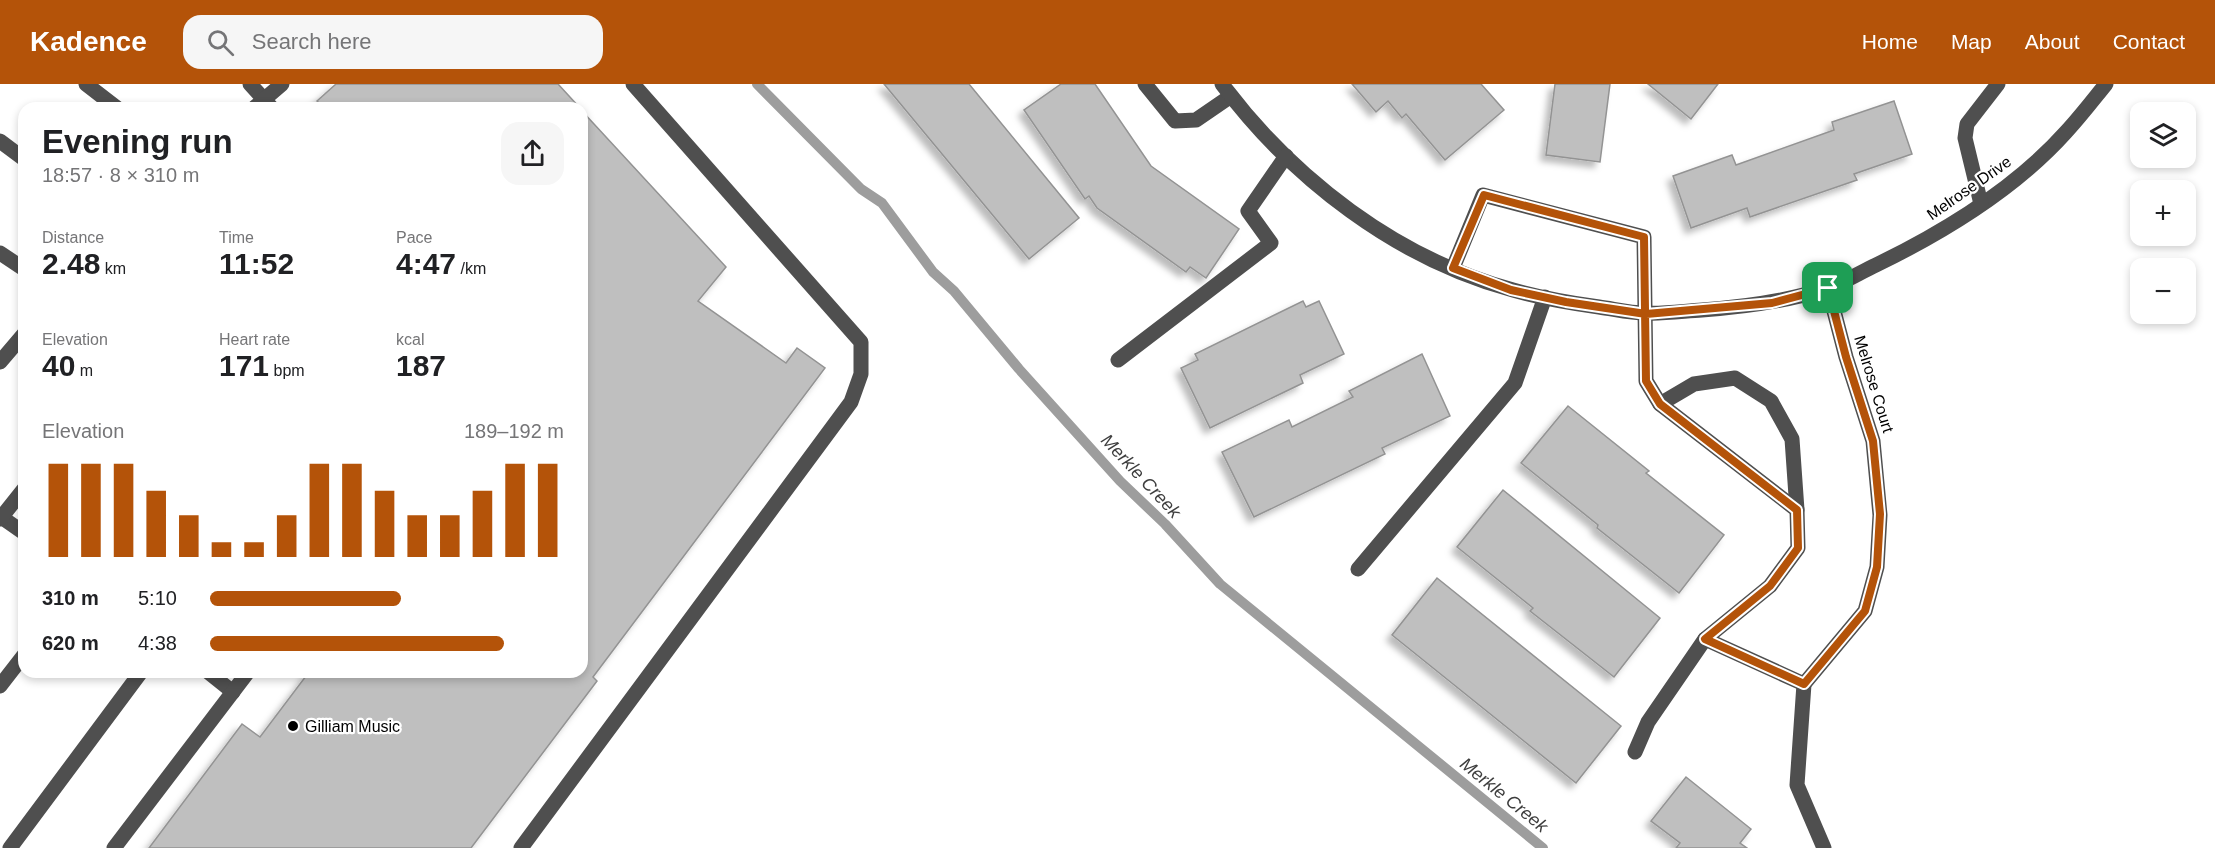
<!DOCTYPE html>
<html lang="en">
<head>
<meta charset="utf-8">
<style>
  body { margin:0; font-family:Helvetica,sans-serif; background:#f6f6f6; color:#202124; height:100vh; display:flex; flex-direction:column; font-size:22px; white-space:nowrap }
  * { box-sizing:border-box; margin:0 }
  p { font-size:20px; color:#757577 }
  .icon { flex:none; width:33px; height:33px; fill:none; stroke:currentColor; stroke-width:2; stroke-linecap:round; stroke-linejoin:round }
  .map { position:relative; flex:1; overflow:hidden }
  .drawer { position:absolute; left:18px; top:18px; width:570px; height:576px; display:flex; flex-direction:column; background:#fff; border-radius:18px; box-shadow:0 3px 9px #0003 }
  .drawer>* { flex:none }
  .controls { position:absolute; left:2130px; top:18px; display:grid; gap:12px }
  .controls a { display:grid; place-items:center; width:66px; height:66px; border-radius:12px; background:#fff; box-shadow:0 3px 9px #0003; font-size:30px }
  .pin { position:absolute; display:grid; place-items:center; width:51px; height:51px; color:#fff; margin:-26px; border-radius:12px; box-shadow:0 3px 9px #0006 }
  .round { display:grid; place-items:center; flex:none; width:63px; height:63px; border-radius:18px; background:#f6f6f6 }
  .head { display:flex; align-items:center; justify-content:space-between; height:102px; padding:0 24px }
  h1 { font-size:33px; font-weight:700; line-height:45px }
  .metrics { display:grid; grid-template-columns:repeat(3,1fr); gap:9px; height:102px; padding:6px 24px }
  .metrics div { display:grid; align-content:center }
  .metrics b { font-size:30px; font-weight:700 }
  .metrics small { font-size:16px; font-weight:400 }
  .metrics p { font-size:16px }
  .chart { height:168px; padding:12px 24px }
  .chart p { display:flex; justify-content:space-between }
  .chart svg { width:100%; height:108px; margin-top:6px; stroke:#b45309; stroke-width:6 }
  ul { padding:0 24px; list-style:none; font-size:20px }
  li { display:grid; grid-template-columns:96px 72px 1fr; align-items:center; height:45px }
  li i { height:15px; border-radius:8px; background:#b45309 }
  header { display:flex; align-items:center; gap:36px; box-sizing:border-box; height:84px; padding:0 30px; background:#b45309; color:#fff }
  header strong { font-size:28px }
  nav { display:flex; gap:33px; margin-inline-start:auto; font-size:21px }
  .search { width:420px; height:54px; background:#f6f6f6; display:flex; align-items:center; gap:15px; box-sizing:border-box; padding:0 21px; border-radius:18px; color:#757577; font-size:22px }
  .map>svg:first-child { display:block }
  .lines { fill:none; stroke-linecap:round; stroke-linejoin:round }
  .stream { stroke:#9d9d9d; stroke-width:10 }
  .building { fill:#bfbfbf; stroke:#939393; stroke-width:1.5; filter:url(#shadow) }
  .minor { stroke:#4f4f4f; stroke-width:15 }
  .route-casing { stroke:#fff; stroke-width:12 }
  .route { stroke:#b45309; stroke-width:8 }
  .poi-dot { fill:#000; stroke:#fff; stroke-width:2 }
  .labels { text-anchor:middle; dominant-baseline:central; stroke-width:4.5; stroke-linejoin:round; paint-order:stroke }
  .street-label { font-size:16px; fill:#000; stroke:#fff }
  .poi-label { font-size:16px; fill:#000; stroke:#fff; text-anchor:start }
  .water-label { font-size:18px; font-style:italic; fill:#3e3e3e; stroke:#fff }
</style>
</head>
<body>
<header>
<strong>Kadence</strong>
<div class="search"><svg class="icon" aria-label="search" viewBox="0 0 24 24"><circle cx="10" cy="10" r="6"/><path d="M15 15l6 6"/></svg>Search here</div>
<nav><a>Home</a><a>Map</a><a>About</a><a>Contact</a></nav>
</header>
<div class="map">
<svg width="2215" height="764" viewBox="0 0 2215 764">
  <defs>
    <filter id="shadow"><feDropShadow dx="-5.5" dy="5.5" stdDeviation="3" flood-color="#0004"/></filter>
  </defs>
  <rect width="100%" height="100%" fill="#fff"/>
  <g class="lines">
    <polyline class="stream" points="757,0 861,105 882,119 933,188 954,207 1019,285 1120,397 1165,440 1220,500 1543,764"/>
  </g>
  <g class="building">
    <polygon points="336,0 558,0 580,24 324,24 317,17"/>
    <polygon points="884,0 969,0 1079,134 1029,175"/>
    <polygon points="1061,0 1095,0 1151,82 1239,145 1206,194 1190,183 1186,188 1097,124 1089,112 1085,115 1024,26"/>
    <polygon points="1352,0 1481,0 1504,26 1445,76 1406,30 1402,34 1388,17 1376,28"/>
    <polygon points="1555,0 1610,0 1600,78 1546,71"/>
    <polygon points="1648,0 1718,0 1691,35"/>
    <polygon points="1894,17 1912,70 1854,90 1857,96 1750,133 1747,124 1691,144 1673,92 1732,71 1736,81 1834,46 1832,38"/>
    <polygon points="582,27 726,183 698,217 786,279 797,264 825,284 593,593 597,597 471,764 149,764 242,640 260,653 309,588 582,588"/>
    <polygon points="1303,217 1306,223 1319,217 1344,270 1300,291 1303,299 1210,344 1181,284 1198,276 1195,270"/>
    <polygon points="1422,270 1450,332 1382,364 1385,370 1254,433 1222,368 1289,336 1292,343 1353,313 1349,307"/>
    <polygon points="1568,322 1649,387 1646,389 1724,451 1679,509 1597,444 1598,441 1521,379"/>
    <polygon points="1503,406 1660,534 1614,593 1530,527 1533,524 1457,463"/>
    <polygon points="1437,494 1621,642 1576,699 1392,551"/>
    <polygon points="1686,693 1751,745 1740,759 1747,764 1676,764 1680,759 1651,737"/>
  </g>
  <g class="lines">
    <g class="minor">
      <polyline points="86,0 117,24"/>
      <polyline points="250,0 272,24"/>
      <polyline points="1145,0 1175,37 1196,36 1231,12"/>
      <path d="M1222,0C1293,95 1397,175 1513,206C1541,214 1570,219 1599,223C1614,225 1630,229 1645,229C1664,230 1684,227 1702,226C1744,223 1784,218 1825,205C1842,200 1859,189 1876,181C1944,148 2015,105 2066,48C2080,33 2093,16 2106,0"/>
      <polyline points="254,24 282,0"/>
      <polyline points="0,57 24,75"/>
      <polyline points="1981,120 1965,54 1967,40 1998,0"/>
      <polyline points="0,169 24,185"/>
      <polyline points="1453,184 1483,111 1644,153 1646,297 1660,320 1797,426 1798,464 1770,502 1705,555 1648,638 1635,668"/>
      <polyline points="1118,276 1271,159 1248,127 1286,72"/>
      <polyline points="0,278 24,250"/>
      <polyline points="1660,320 1694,300 1735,294 1771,317 1792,355 1797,426"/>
      <polyline points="0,432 24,449"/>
      <polyline points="0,435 24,405"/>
      <polyline points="1358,485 1515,299 1545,213"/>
      <polyline points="1705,555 1804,600"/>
      <polyline points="208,588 233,608"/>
      <polyline points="1804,600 1865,527 1877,483 1880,431 1873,357 1846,273 1828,204"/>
      <polyline points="1804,600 1797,701 1824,764"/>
      <polyline points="0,602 24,571"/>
      <polyline points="10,764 141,588"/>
      <polyline points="114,764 248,588"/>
      <polyline points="521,764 851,318 861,290 861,258 633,0"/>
    </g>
  </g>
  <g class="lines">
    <g class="route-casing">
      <polyline id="route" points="1828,204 1772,219 1646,230 1566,218 1511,206 1453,184 1484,111 1644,153 1646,297 1660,320 1797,426 1798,464 1770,502 1705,555 1804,600 1865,527 1877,483 1880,430 1873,357 1846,273 1828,204"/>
    </g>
    <use href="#route" class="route"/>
  </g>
  <circle class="poi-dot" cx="293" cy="642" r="6"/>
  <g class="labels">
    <g class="street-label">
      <text transform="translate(1969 104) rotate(-35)">Melrose Drive</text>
      <text transform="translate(1874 300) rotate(73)">Melrose Court</text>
    </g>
    <g class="poi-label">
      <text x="305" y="642">Gilliam Music</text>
    </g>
    <g class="water-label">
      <text transform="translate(1141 392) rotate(47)">Merkle Creek</text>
      <text transform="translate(1504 711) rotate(39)">Merkle Creek</text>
    </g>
  </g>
</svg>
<div class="controls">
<a><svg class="icon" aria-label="layers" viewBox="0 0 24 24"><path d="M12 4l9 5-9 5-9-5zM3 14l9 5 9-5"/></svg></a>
<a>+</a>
<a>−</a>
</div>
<div class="pin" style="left:1828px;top:204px;background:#1e9e55"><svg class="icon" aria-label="arrive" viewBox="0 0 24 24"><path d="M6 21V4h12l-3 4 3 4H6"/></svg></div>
<section class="drawer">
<div class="head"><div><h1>Evening run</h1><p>18:57 · 8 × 310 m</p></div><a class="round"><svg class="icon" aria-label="share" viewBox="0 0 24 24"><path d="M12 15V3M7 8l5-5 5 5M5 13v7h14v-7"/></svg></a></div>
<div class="metrics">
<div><p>Distance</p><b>2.48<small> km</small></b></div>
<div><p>Time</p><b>11:52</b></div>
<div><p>Pace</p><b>4:47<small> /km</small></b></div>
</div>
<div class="metrics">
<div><p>Elevation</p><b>40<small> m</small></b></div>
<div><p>Heart rate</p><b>171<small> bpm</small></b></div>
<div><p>kcal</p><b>187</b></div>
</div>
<div class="chart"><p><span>Elevation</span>189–192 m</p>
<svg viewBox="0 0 160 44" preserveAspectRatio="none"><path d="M5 44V6M15 44V6M25 44V6M35 44V17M45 44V27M55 44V38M65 44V38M75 44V27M85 44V6M95 44V6M105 44V17M115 44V27M125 44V27M135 44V17M145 44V6M155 44V6"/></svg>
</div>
<ul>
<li><b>310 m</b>5:10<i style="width:54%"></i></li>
<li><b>620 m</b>4:38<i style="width:83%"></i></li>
</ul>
</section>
</div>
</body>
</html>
